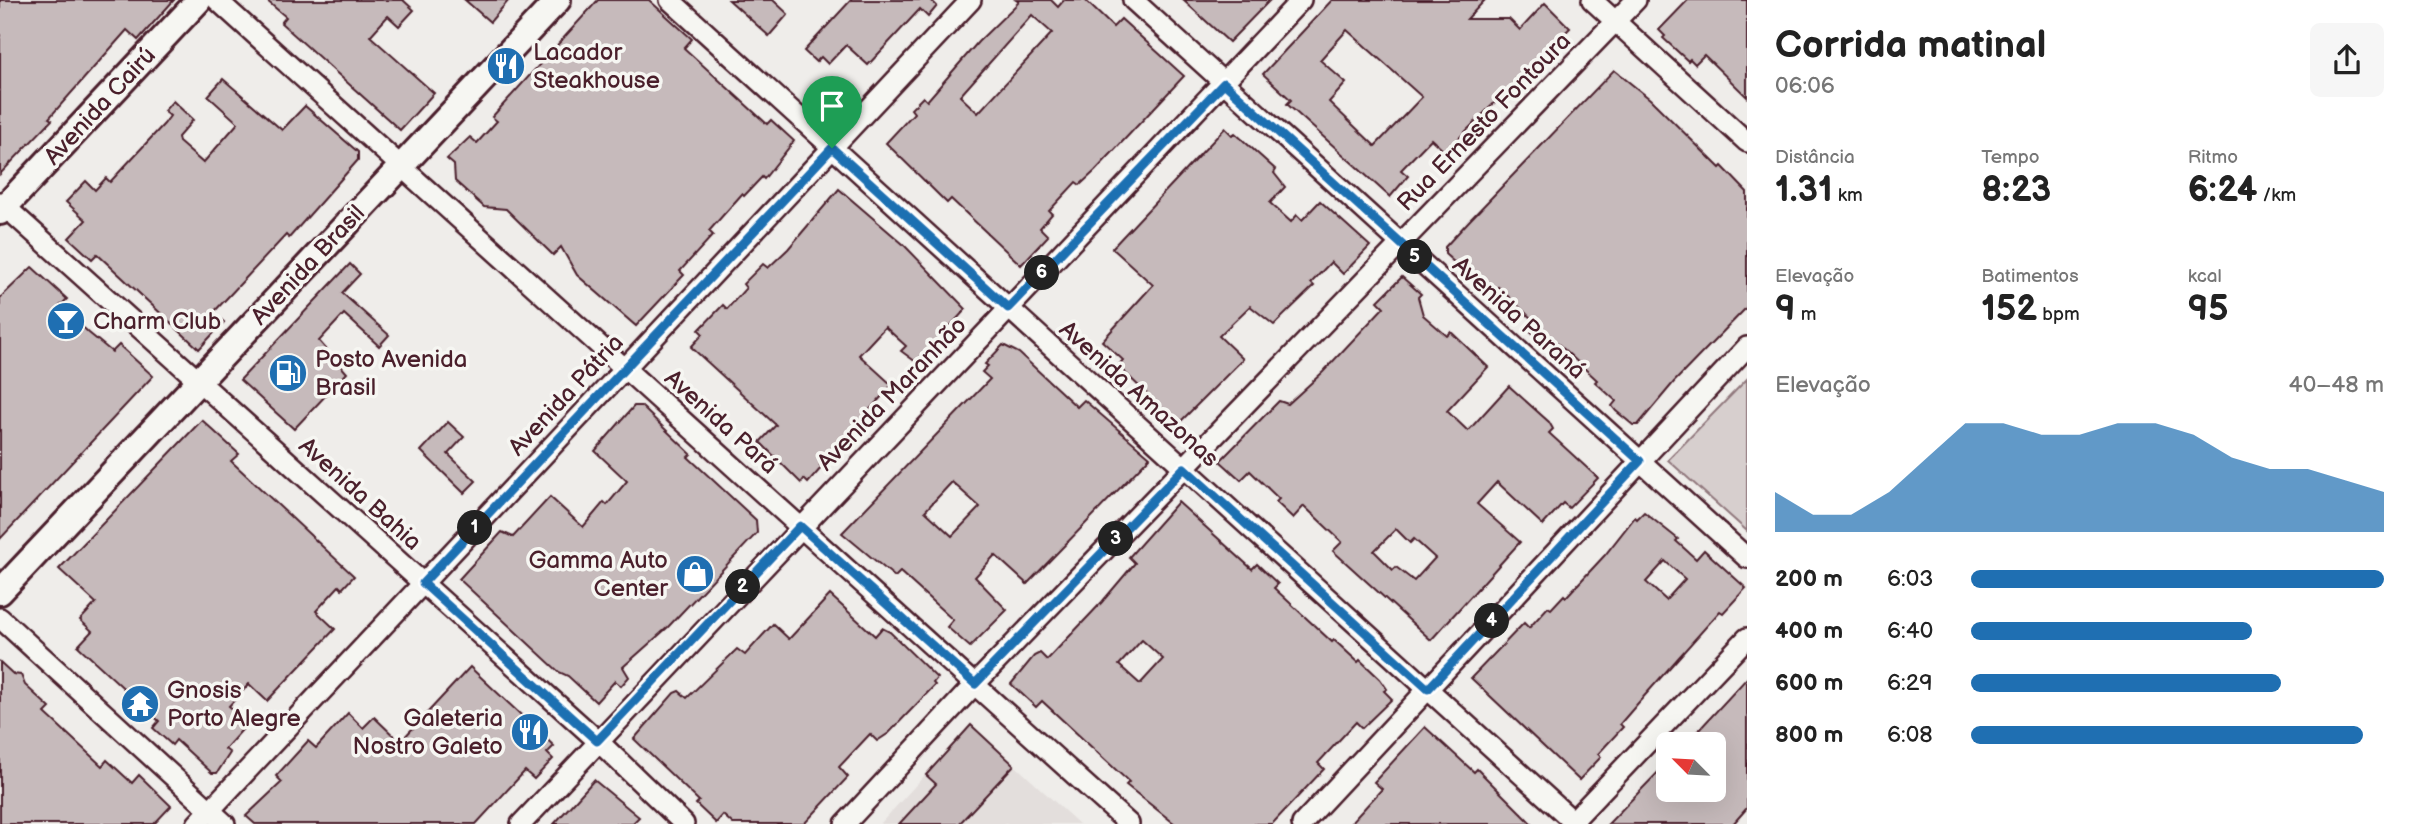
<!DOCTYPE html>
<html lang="pt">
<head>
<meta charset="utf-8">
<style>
  body { margin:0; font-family:"Balsamiq Sans",sans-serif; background:#f6f6f6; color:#222; height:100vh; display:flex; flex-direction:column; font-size:26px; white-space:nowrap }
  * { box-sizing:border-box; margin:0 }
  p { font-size:23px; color:#767676 }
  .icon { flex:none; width:38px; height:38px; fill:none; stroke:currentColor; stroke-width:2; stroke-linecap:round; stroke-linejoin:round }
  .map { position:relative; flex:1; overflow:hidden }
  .panel { display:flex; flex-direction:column; background:#fff; width:665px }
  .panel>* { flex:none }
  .needle { width:46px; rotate:294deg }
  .controls { position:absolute; left:1656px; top:732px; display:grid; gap:14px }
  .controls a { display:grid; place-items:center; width:70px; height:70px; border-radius:10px; background:#fff; box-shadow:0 7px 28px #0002; font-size:35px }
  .pin { position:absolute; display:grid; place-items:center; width:60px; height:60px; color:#fff; margin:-72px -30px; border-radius:50% 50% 50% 0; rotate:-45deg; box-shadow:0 0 7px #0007 }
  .pin .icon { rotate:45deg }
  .km { position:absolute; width:35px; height:35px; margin:-18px; border-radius:50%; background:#222; color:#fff; font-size:19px; line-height:35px; text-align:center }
  .round { display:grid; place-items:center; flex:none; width:74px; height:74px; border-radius:10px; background:#f6f6f6 }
  .headline { display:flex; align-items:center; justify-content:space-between; height:119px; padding:0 28px }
  h1 { font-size:38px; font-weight:800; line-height:52px }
  .figures { display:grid; grid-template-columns:repeat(3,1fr); gap:10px; height:119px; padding:7px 28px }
  .figures div { display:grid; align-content:center }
  .figures b { font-size:35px; font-weight:800 }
  .figures small { font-size:19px; font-weight:400 }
  .figures p { font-size:19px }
  .chart { height:196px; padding:14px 28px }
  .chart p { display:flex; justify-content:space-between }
  .chart svg { width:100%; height:126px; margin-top:7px; fill:#1f6fb2; opacity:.7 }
  ul { padding:0 28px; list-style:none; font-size:23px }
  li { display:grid; grid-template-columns:112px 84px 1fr; align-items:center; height:52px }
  li i { height:18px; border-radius:9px; background:#1f6fb2 }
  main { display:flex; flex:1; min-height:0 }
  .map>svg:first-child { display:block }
  .built { fill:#e3dedc }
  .green { fill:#d7cfce; stroke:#90777c; stroke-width:2 }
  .building { fill:#c6babb; stroke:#4a1f2b; stroke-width:2; fill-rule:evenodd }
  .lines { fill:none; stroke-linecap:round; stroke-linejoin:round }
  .minor-casing { stroke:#4a1f2b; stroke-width:24 }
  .major-casing { stroke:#4a1f2b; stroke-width:30 }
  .minor { stroke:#f6f6f2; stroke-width:19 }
  .major { stroke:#f6f6f2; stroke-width:24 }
  .route-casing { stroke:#fff; stroke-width:14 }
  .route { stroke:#1f6fb2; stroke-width:9 }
  .labels { text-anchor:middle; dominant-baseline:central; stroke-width:7; stroke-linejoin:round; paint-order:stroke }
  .poi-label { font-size:24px; fill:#4a1f2b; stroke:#f6f6f2; text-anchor:start }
  .street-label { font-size:24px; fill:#4a1f2b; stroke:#f6f6f2 }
</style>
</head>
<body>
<main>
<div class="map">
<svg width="1747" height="824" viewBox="0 0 1747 824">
  <rect width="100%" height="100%" fill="#efedea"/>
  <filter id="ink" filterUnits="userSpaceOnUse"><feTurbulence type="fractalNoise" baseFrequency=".0143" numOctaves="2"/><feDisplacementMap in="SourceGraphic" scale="14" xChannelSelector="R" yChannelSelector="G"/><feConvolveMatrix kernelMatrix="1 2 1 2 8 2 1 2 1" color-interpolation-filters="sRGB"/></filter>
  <g filter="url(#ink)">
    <polygon class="built" points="971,725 1079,824 880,824"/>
    <polygon class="green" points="1747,379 1747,531 1668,460"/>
    <g class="building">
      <polygon points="0,0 174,0 138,40 127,30 49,118 52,120 0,174"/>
      <polygon points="266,0 403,0 414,10 399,26 388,16 370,36 434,93 400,130 281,23 286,17"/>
      <polygon points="465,0 509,0 490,22"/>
      <polygon points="598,0 649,0 692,39 684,48 767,124 771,120 794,141 764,179 762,177 744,196 742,194 709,231 713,235 680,271 684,275 636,326 577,275 561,247 553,255 506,209 484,207 455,181 454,165 447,159 470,137 477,143 497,121 492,117"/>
      <polygon points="729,0 773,0 788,14 769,36"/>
      <polygon points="851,0 931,0 937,6 928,17 920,9 868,65 846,45 828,64 821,57 816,62 804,51"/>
      <path d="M1016,0H1051L1058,7L1064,0H1085L1113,27L1121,19L1184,76L1095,171L1080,185L1076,182L1049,211L1052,214L1040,228L1048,236L1021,265L951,199L947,203L886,143L914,113L911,109L923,97L927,101L978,42L1019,2ZM1032,15L1052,33L978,113L960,96Z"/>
      <polygon points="1183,0 1270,0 1229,42"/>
      <path d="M1332,0H1485L1467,19H1509L1520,30L1545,3L1570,28L1445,152L1431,139L1401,170L1408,176L1390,197L1287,104L1291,100L1263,74ZM1347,30L1422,97L1375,146L1329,102L1346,83L1320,60Z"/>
      <polygon points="1688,0 1747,0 1747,97 1704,55 1695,64 1690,59 1688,61 1663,38 1665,36 1659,30"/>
      <polygon points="1614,70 1650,99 1720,168 1722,166 1747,192 1747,307 1674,382 1638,425 1633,425 1616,411 1612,406 1616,401 1595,382 1597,380 1555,341 1548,347 1527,328 1534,321 1498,287 1490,295 1445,254 1445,247 1468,222"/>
      <polygon points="223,79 282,130 305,106 358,152 358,160 289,238 286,235 213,313 224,322 199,349 97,254 92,259 69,238 86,220 66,202 86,181 95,190 106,178 110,182 164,124 170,116 164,111 173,101 193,120 178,137 179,142 203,163 238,123 208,96"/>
      <polygon points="1225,128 1232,135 1235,133 1276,170 1274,173 1285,187 1270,203 1291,222 1297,215 1302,220 1320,201 1370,246 1343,274 1331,262 1311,283 1314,286 1274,325 1250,306 1219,336 1243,359 1178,424 1118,366 1123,360 1102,341 1153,285 1112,248"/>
      <polygon points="839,189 903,244 966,309 942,335 945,338 920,365 901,351 906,346 885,327 859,355 892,385 820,465 822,467 808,483 804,479 801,483 760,442 776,425 691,347 703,334 699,330 723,305 727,309 746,288 743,284 763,264 768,268 788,249"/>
      <polygon points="350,264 360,274 342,293 389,335 379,346 344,314 319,341 347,373 294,429 240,380"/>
      <polygon points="32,267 67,299 60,306 89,333 112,352 119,345 153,376 0,539 0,298"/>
      <path d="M1402,277L1421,294L1418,297L1423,315L1447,336L1451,332L1488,367L1447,411L1468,431L1509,386L1549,422L1553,429L1549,433L1598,478L1569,508L1563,503L1543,525L1497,482L1477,504L1520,542L1431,640L1333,551L1342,542L1304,506L1293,518L1276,502L1279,499L1250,471L1241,480L1220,461L1279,401L1288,404L1323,372L1384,307L1378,301ZM1396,529L1410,543L1414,539L1435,558L1414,581L1396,567L1393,570L1374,551Z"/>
      <path d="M1003,345L1019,353L1077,407L1084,400L1150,457L1027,584L995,555L975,577L1007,610L970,647L947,627L953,620L900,572L895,577L842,533L990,379L982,372L988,366L985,364ZM952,482L980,507L952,536L925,511Z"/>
      <polygon points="634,406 641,406 691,454 688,457 756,520 757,533 668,627 623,667 629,677 621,686 615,681 596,702 568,676 559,672 459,579 502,532 513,537 550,497 583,527 604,502 607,505 627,481 595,451"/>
      <polygon points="202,420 239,454 231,461 354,576 342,589 339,586 316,611 335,629 267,701 249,684 229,706 248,723 225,749 230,753 217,773 212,773 176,740 172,745 153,728 159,721 78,646 92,631 80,620 96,603 59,569"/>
      <polygon points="448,422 464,437 448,454 476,481 464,493 421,451"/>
      <path d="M1178,502L1252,569L1257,564L1278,584L1274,588L1332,642L1334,640L1358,662L1360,660L1380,679L1387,689L1384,691L1392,699L1362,728L1356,722L1318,763L1324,769L1272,824H1175L1126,785L1129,782L1042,701L1036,707L1011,684L1034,656L1040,653L1047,660L1102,602L1135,563L1129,557ZM1142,640L1163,659L1140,684L1119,665Z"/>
      <path d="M1644,512L1678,539L1676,541L1696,559L1704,550L1746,588L1723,613L1720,611L1639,702L1620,724L1623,727L1598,754L1601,757L1579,780L1471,678L1524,623L1529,628L1548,607L1551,609L1564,595L1566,597L1605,555L1635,517L1637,519ZM1665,561L1685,579L1666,600L1646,582Z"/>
      <polygon points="830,595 875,636 882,628 890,632 937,678 933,683 935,685 889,733 877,741 870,734 839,767 848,777 804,824 733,824 723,815 716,823 696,804 699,801 634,739 674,693 679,691 687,698 737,649 745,655 773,624 789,639"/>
      <polygon points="0,662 13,674 21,675 25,685 50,708 45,713 102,766 107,760 132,783 139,775 171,806 154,824 0,824"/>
      <polygon points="470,667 554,746 547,753 553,759 534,779 525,771 476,824 255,824 246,816 282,782 276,776 308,741 316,748 348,713 363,728 374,717 400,742"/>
      <polygon points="1747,678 1747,808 1733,824 1608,824 1668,762 1668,789 1713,789 1713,744 1686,744"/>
      <polygon points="971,725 1014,765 959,824 899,824 936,784 926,775"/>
      <polygon points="1425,727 1474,772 1477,769 1532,824 1350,824 1382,789 1374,782"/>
      <polygon points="594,780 639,817 632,824 554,824"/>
    </g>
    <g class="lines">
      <g class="minor-casing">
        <g id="minor">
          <polyline points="217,0 1129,824"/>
          <polyline points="670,0 1576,824"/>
          <polyline points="1133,0 1747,558"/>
          <polyline points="1592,0 1747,142"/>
          <polyline points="0,202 598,741 684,824"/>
          <polyline points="0,618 225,824"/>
          <polyline points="197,824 971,0"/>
          <polyline points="521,824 1301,0"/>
          <polyline points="845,824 975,684 1636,0"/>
          <polyline points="1302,824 1747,347"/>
          <polyline points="1570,824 1747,638"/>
        </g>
      </g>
      <g class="major-casing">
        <g id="major">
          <polyline points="0,212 199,0"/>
          <polyline points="0,592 558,0"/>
        </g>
      </g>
      <use href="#minor" class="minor"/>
      <use href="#major" class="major"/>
    </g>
  </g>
  <g class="lines" filter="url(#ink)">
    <g class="route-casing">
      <polygon id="route" points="1224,83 1640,461 1428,689 1184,468 975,684 800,526 597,741 423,583 832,148 1008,308"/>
    </g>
    <use href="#route" class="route"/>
  </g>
  <defs>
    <g id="restaurant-disc" transform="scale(2.0125)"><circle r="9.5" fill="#1f6fb2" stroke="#f6f6f2"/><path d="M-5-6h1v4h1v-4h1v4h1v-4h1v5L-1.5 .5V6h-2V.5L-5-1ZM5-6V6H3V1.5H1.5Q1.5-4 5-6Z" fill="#fff"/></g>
    <g id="bar-disc" transform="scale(2.0125)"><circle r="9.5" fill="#1f6fb2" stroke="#f6f6f2"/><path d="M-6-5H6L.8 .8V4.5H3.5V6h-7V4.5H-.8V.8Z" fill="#fff"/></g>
    <g id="fuel-disc" transform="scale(2.0125)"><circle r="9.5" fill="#1f6fb2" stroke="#f6f6f2"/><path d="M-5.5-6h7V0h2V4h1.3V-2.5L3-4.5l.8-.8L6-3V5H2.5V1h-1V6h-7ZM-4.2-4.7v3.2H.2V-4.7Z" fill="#fff"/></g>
    <g id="shop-disc" transform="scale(2.0125)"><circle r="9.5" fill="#1f6fb2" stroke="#f6f6f2"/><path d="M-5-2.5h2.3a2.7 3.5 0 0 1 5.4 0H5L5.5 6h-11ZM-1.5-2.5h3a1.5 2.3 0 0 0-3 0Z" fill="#fff"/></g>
    <g id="temple-disc" transform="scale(2.0125)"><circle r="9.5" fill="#1f6fb2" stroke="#f6f6f2"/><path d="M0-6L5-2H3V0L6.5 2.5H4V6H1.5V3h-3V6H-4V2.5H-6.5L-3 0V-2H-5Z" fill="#fff"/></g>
  </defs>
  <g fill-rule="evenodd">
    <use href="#restaurant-disc" x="506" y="66"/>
    <use href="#bar-disc" x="66" y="321"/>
    <use href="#fuel-disc" x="288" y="373"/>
    <use href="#shop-disc" x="695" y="574"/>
    <use href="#temple-disc" x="140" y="704"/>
    <use href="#restaurant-disc" x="530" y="732"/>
  </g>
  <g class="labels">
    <g class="poi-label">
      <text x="533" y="52">Lacador<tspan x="533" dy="28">Steakhouse</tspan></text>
      <text x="93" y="321">Charm Club</text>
      <text x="315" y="359">Posto Avenida<tspan x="315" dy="28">Brasil</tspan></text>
      <text x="668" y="560" text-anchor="end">Gamma Auto<tspan x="668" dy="28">Center</tspan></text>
      <text x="167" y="690">Gnosis<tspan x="167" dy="28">Porto Alegre</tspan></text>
      <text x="503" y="718" text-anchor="end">Galeteria<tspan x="503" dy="28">Nostro Galeto</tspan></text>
    </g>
    <g class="street-label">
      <text transform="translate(100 106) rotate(-47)">Avenida Cairú</text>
      <text transform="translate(1484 122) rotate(-46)">Rua Ernesto Fontoura</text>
      <text transform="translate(308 265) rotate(-47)">Avenida Brasil</text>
      <text transform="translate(1519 318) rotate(42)">Avenida Paraná</text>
      <text transform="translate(892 394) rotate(-46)">Avenida Maranhão</text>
      <text transform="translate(1139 394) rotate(42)">Avenida Amazonas</text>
      <text transform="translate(566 395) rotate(-47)">Avenida Pátria</text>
      <text transform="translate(721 422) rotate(42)">Avenida Pará</text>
      <text transform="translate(360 494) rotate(42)">Avenida Bahia</text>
    </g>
  </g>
</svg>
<div class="controls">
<a><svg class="needle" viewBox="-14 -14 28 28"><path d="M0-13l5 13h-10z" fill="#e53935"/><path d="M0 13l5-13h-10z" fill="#767676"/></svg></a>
</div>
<div class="pin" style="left:832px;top:148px;background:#1e9e55"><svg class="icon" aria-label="arrive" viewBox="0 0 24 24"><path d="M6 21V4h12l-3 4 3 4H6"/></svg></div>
<b class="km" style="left:475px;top:528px">1</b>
<b class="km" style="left:743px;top:587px">2</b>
<b class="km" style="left:1116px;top:539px">3</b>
<b class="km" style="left:1492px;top:621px">4</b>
<b class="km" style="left:1415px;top:257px">5</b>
<b class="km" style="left:1042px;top:273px">6</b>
</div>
<section class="panel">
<div class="headline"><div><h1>Corrida matinal</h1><p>06:06</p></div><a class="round"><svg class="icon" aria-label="share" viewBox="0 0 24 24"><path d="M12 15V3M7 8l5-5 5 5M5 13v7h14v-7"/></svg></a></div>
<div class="figures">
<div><p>Distância</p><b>1.31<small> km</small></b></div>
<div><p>Tempo</p><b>8:23</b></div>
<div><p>Ritmo</p><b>6:24<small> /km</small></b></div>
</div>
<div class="figures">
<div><p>Elevação</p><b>9<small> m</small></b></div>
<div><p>Batimentos</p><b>152<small> bpm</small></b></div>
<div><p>kcal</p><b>95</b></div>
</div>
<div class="chart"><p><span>Elevação</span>40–48 m</p>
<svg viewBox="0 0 160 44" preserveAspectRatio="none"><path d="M0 44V30L10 38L20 38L30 30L40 18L50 6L60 6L70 10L80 10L90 6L100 6L110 10L120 18L130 22L140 22L150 26L160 30V44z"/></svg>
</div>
<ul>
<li><b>200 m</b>6:03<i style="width:100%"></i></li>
<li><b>400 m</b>6:40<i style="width:68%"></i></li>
<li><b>600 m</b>6:29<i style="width:75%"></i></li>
<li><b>800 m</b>6:08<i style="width:95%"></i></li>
</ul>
</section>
</main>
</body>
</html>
